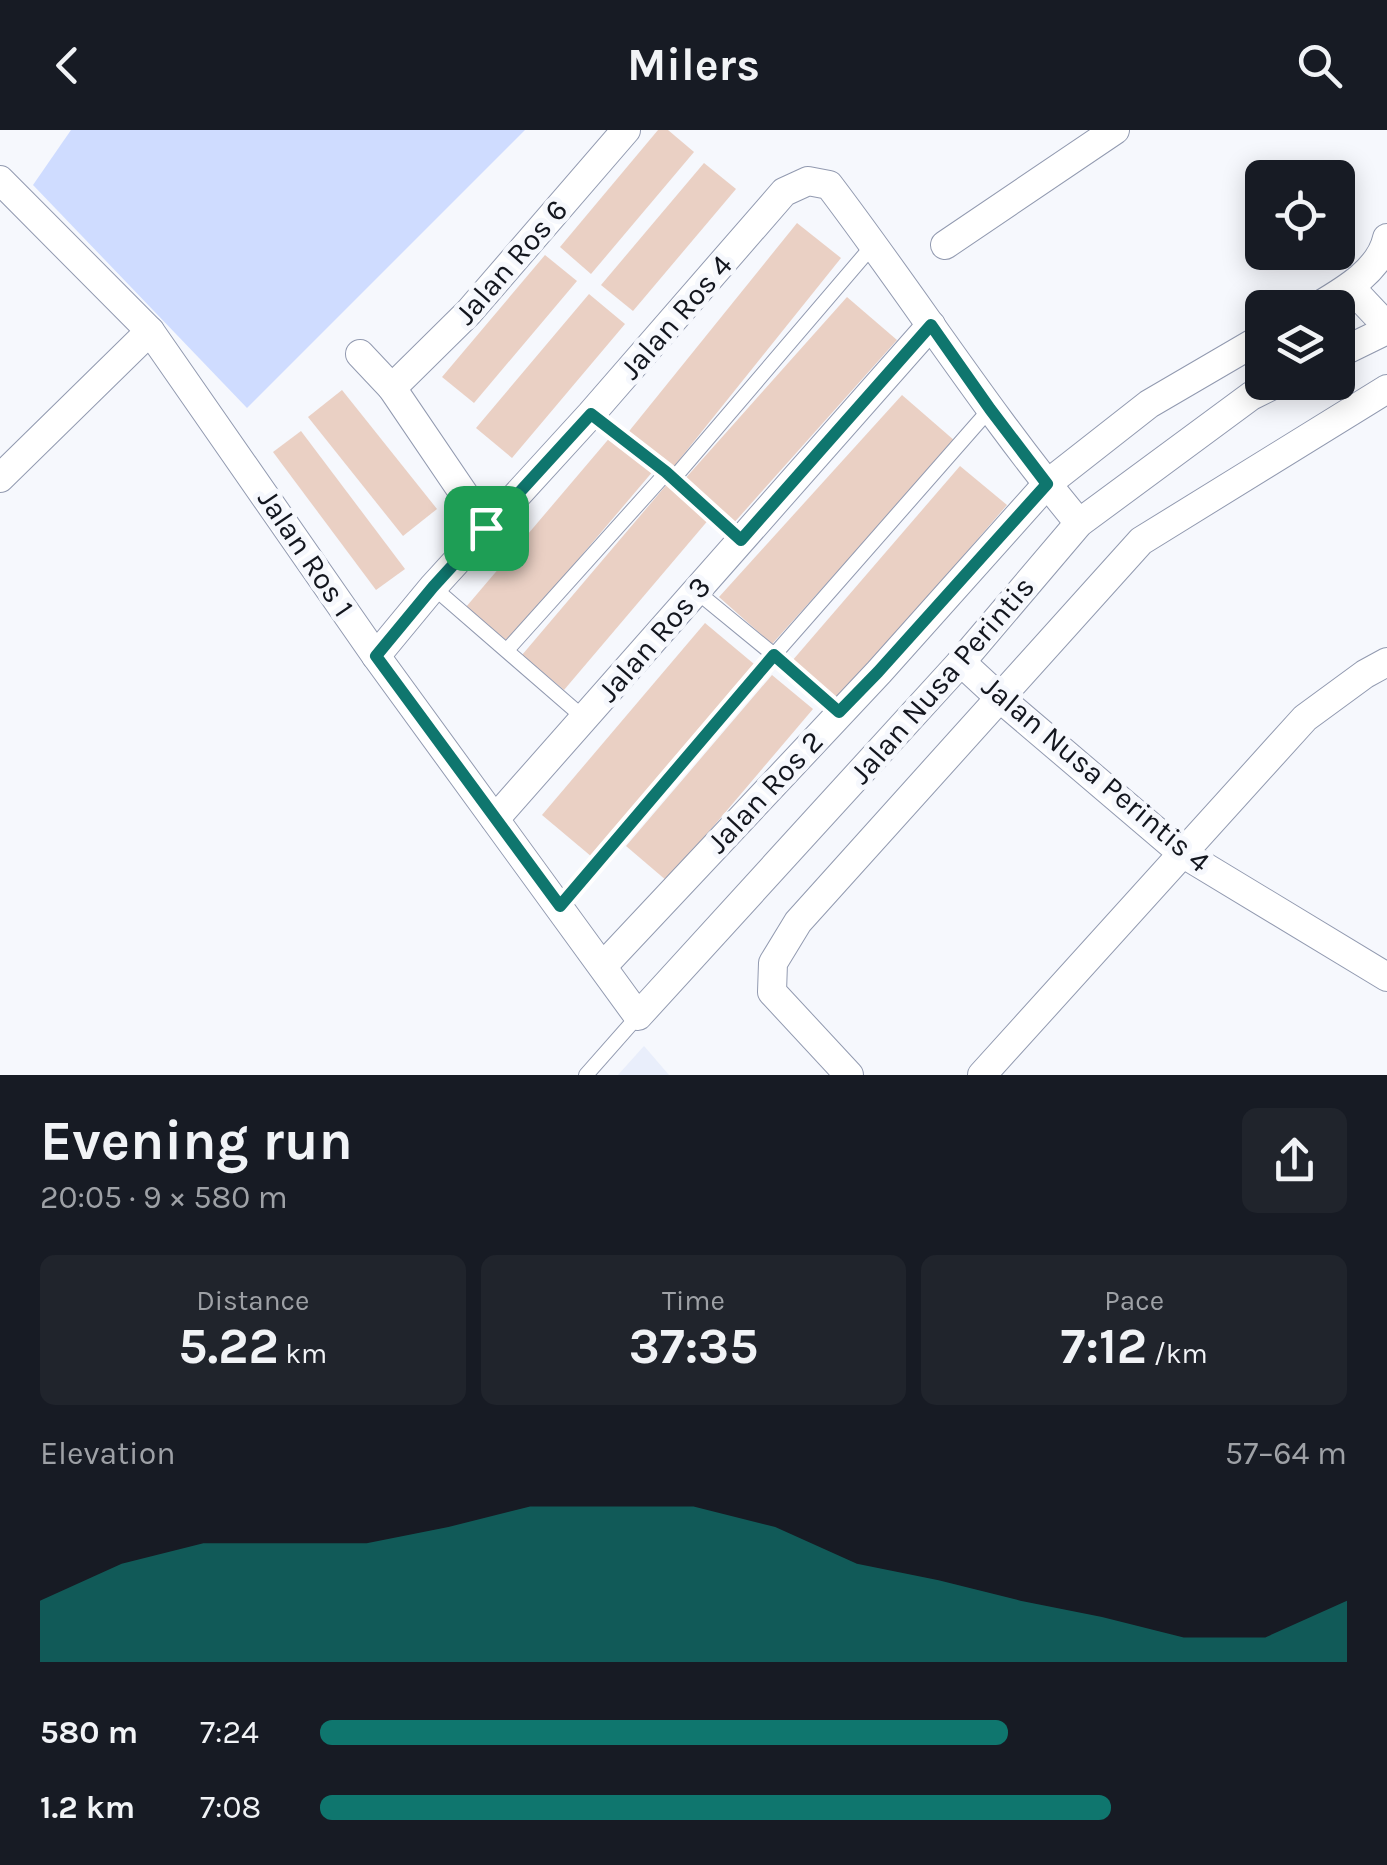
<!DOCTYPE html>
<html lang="en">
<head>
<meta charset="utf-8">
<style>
  body { margin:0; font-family:Karla,sans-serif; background:#20242c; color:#f1f3f6; height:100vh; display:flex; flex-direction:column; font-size:38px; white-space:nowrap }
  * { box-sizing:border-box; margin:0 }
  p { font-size:32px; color:#9ea1a6 }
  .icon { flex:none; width:55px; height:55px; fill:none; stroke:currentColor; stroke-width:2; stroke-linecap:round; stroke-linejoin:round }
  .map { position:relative; height:945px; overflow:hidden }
  .side { display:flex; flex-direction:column; background:#171b24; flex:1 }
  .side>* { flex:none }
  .controls { position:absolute; left:1245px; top:30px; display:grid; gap:20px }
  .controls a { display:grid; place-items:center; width:110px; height:110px; border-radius:15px; background:#171b24; box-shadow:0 5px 25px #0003; font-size:50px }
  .pin { position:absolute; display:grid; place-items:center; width:85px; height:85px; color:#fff; margin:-42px; border-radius:20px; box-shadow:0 5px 15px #0006 }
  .round { display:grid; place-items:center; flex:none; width:105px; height:105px; border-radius:15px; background:#20242c }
  .headline { display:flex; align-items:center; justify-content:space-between; height:170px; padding:0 40px }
  h1 { font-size:55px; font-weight:700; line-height:75px }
  .figures { display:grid; grid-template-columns:repeat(3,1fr); gap:15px; height:170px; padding:10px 40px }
  .figures div { display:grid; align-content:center; border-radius:15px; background:#20242c; text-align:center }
  .figures b { font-size:50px; font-weight:700 }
  .figures small { font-size:28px; font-weight:400 }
  .figures p { font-size:28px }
  .chart { height:280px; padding:20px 40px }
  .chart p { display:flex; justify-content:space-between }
  .chart svg { width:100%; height:180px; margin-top:10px; fill:#0f766e; opacity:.7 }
  ul { padding:0 40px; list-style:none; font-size:32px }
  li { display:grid; grid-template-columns:160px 120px 1fr; align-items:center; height:75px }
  li i { height:25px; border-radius:12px; background:#0f766e }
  header { display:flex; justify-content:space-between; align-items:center; height:130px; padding:0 40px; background:#171b24; font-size:45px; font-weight:700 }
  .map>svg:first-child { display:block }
  .built { fill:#e9eefb }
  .green { fill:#cfdcff }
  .building { fill:#ead0c4 }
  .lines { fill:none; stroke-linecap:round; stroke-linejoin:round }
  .service-casing { stroke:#929ab0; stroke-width:16 }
  .minor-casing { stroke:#929ab0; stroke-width:30 }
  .service { stroke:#fff; stroke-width:14 }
  .minor { stroke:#fff; stroke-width:28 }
  .route-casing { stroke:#fff; stroke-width:20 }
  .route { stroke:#0f766e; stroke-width:12 }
  .labels { text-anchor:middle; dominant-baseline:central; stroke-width:10; stroke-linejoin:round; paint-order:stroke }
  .street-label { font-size:30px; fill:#13161e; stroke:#f6f8fd }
</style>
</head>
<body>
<header><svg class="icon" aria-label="back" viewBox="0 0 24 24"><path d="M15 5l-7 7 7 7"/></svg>Milers<svg class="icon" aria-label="search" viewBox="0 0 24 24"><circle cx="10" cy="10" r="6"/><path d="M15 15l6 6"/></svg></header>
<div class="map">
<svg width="1387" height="945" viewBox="0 0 1387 945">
  <rect width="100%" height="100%" fill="#f6f8fd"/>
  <polygon class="built" points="644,916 669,945 618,945"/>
  <polygon class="green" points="71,0 525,0 247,278 33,55"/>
  <g class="building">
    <polygon points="658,0 668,0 694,22 591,144 560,117"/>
    <polygon points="704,33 736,59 633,181 601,155"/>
    <polygon points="797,93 841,128 671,340 626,305"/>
    <polygon points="545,125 577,151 474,273 442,247"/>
    <polygon points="589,164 625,194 512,328 476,298"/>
    <polygon points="847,167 897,210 732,395 683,351"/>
    <polygon points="342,260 437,379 403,406 308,287"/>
    <polygon points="902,265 955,311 772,514 719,467"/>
    <polygon points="301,301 405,439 376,460 273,322"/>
    <polygon points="612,305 654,340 508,512 466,477"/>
    <polygon points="960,336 1007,375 839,570 792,531"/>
    <polygon points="668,353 710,388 564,560 522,525"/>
    <polygon points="705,493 754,534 592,727 542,685"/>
    <polygon points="772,545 813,579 667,751 626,716"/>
  </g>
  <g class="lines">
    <g class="service-casing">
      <g id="service">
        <polyline points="591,284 667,342 741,410"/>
        <polyline points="674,348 874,114"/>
        <polyline points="433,457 584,588"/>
        <polyline points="696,461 774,525 839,583"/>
        <polyline points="507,520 667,342"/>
        <polyline points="560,776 774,525 990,279"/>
        <polyline points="586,945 638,886"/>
      </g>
    </g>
    <g class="minor-casing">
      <g id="minor">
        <polyline points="0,50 150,201 376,526 638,886 961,532 1079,393 1251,266 1279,252"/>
        <polyline points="945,115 1115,0"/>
        <polyline points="1350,157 1387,196"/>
        <path d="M1315,178C1342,162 1380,141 1387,108"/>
        <polyline points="360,224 392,258 487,398"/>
        <polyline points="1338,224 1387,200"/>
        <polyline points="392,258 469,182 626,0"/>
        <polyline points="0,348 150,201"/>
        <path d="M376,526L433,457L591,284L784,62L808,51L829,55C914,167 989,285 1079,393"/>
        <polyline points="961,532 1001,569 1182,723 1387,847"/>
        <polyline points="495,689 931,195"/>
        <polyline points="603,836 879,542 1047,354 1149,274 1262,208"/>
        <polyline points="849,945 772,862 773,833 798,792 1141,411 1387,259"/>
        <polyline points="982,945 1305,588 1365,544 1387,532"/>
      </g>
    </g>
    <use href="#service" class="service"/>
    <use href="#minor" class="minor"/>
  </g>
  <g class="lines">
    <g class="route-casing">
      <polygon id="route" points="931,195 990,279 1047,354 878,542 839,582 774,525 560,776 376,526 433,457 591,284 666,342 741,410"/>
    </g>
    <use href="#route" class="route"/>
  </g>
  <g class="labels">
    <g class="street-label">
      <text transform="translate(511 132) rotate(-49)">Jalan Ros 6</text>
      <text transform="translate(676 187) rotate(-49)">Jalan Ros 4</text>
      <text transform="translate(306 423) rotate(56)">Jalan Ros 1</text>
      <text transform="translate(654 509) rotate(-49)">Jalan Ros 3</text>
      <text transform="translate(942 550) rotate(-49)">Jalan Nusa Perintis</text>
      <text transform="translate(1096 644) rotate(40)">Jalan Nusa Perintis 4</text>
      <text transform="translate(765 662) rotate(-47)">Jalan Ros 2</text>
    </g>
  </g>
</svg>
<div class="controls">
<a><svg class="icon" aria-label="locate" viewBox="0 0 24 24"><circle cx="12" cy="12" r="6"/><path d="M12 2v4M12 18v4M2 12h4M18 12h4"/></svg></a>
<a><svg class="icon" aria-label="layers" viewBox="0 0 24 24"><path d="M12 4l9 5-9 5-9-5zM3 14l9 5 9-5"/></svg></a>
</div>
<div class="pin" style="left:486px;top:398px;background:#1e9e55"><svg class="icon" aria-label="arrive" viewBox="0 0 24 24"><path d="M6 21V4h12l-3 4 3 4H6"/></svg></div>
</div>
<section class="side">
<div class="headline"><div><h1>Evening run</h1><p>20:05 · 9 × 580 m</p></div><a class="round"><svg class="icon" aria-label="share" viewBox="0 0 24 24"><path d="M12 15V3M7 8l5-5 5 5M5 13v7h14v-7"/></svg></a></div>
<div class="figures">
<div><p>Distance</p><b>5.22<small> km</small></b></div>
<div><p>Time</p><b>37:35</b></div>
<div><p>Pace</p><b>7:12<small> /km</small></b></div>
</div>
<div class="chart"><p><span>Elevation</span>57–64 m</p>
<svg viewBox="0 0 160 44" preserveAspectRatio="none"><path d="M0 44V29L10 20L20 15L30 15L40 15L50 11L60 6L70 6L80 6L90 11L100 20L110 24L120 29L130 33L140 38L150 38L160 29V44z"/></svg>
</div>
<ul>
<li><b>580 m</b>7:24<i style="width:67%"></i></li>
<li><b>1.2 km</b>7:08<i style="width:77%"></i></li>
</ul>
</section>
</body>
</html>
